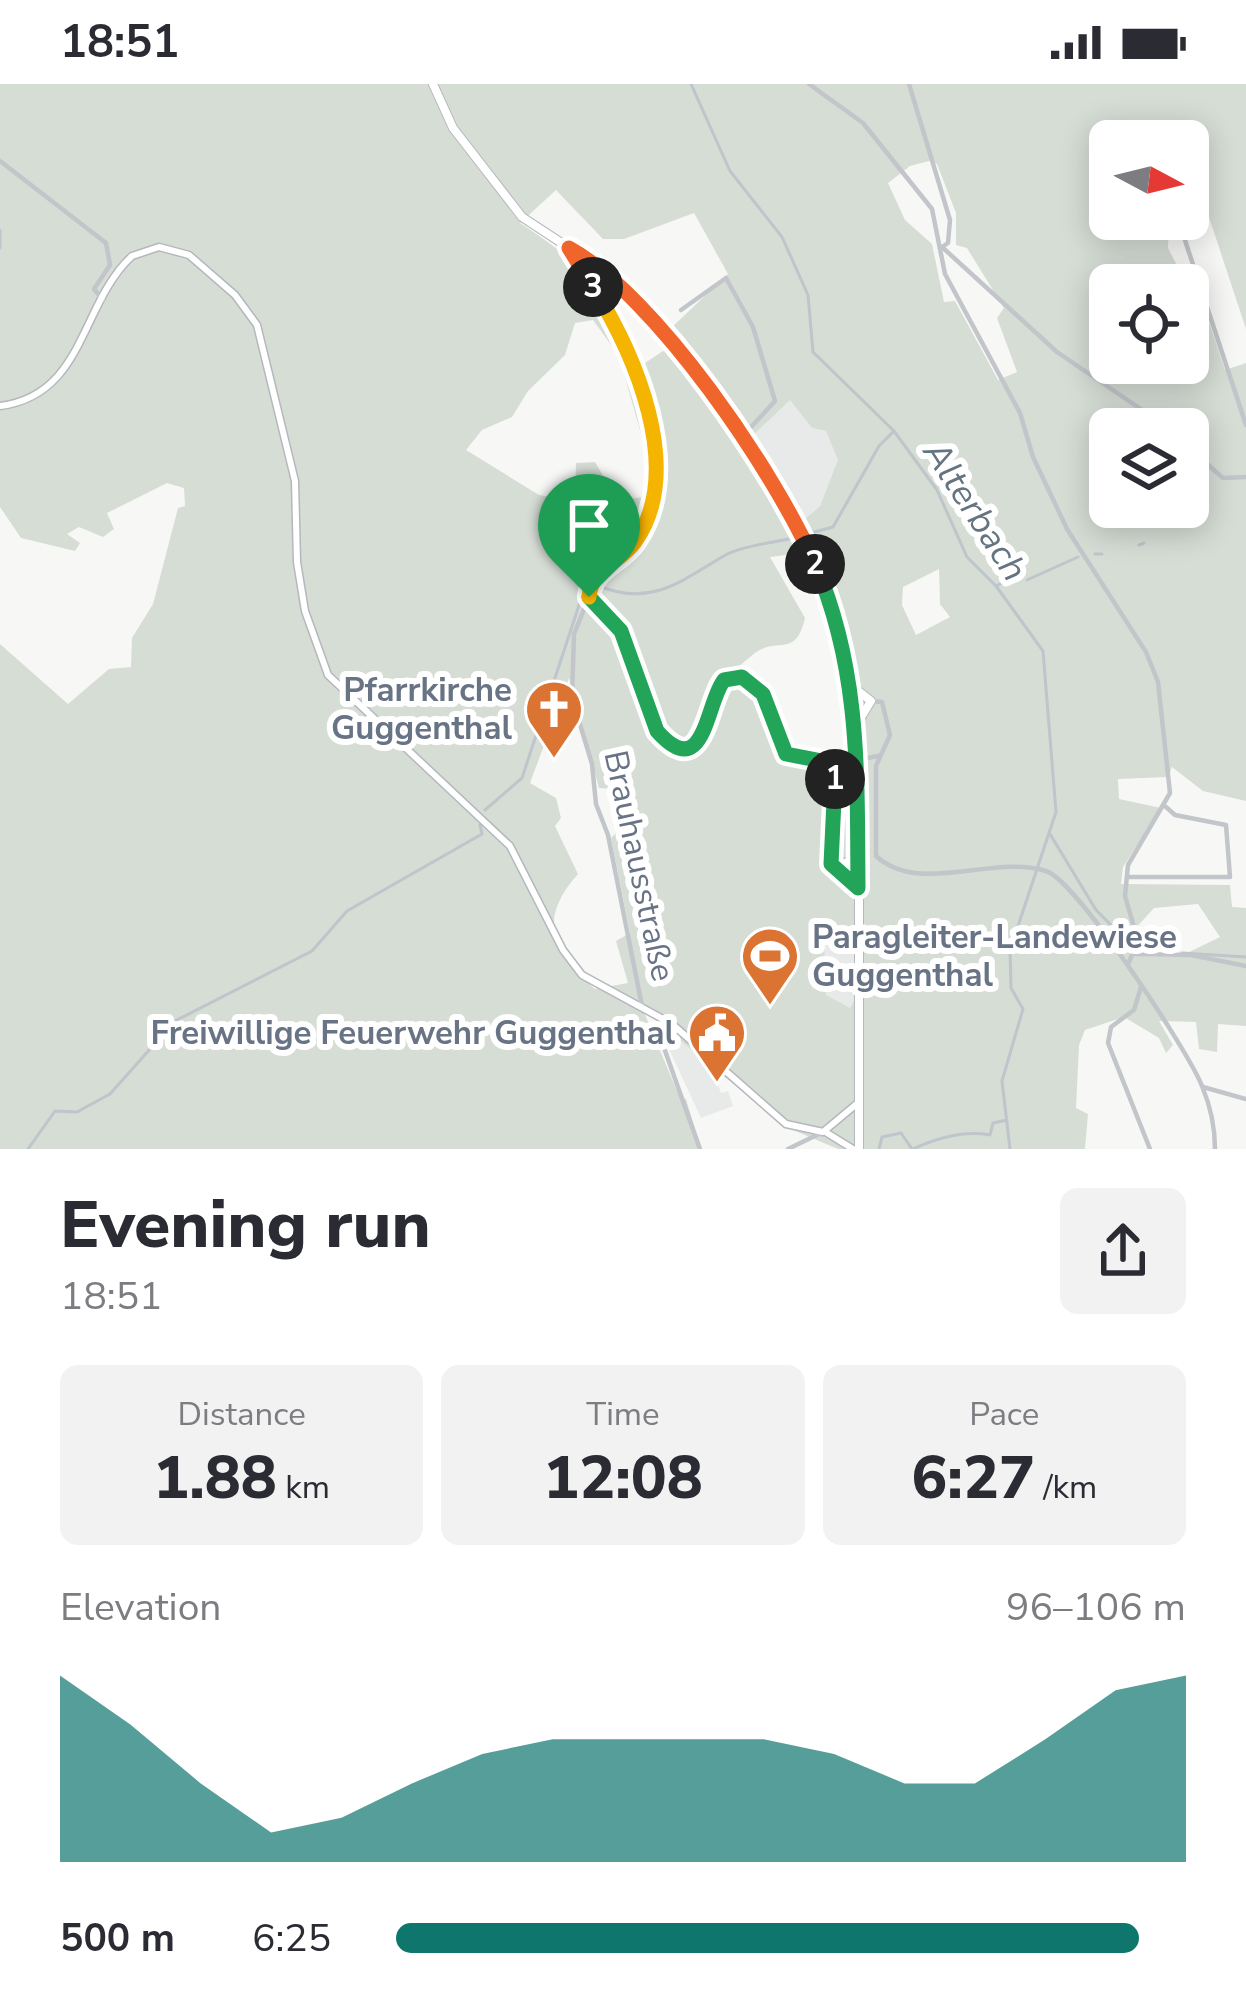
<!DOCTYPE html>
<html lang="en">
<head>
<meta charset="utf-8">
<style>
  body { margin:0; font-family:"Nunito Sans",sans-serif; background:#f2f2f3; color:#2b2b33; height:100vh; display:flex; flex-direction:column; font-size:45px; white-space:nowrap }
  * { box-sizing:border-box; margin:0 }
  p { font-size:39px; color:#7c7c81 }
  .icon { flex:none; width:66px; height:66px; fill:none; stroke:currentColor; stroke-width:2; stroke-linecap:round; stroke-linejoin:round }
  .map { position:relative; height:1065px; overflow:hidden }
  .drawer { display:flex; flex-direction:column; background:#fff; flex:1 }
  .drawer>* { flex:none }
  .needle { width:78px; rotate:97deg }
  .controls { position:absolute; left:1089px; top:36px; display:grid; gap:24px }
  .controls a { display:grid; place-items:center; width:120px; height:120px; border-radius:18px; background:#fff; box-shadow:0 6px 30px #0003; font-size:60px }
  .pin { position:absolute; display:grid; place-items:center; width:102px; height:102px; color:#fff; margin:-123px -51px; border-radius:50% 50% 50% 0; rotate:-45deg; box-shadow:0 0 12px #0007 }
  .pin .icon { rotate:45deg }
  .km { position:absolute; width:60px; height:60px; margin:-30px; border-radius:50%; background:#222; color:#fff; font-size:33px; line-height:60px; text-align:center }
  .round { display:grid; place-items:center; flex:none; width:126px; height:126px; border-radius:18px; background:#f2f2f3 }
  .headline { display:flex; align-items:center; justify-content:space-between; height:204px; padding:0 60px }
  h1 { font-size:66px; font-weight:800; line-height:90px }
  .stats { display:grid; grid-template-columns:repeat(3,1fr); gap:18px; height:204px; padding:12px 60px }
  .stats div { display:grid; align-content:center; border-radius:18px; background:#f2f2f3; text-align:center }
  .stats b { font-size:60px; font-weight:800 }
  .stats small { font-size:33px; font-weight:400 }
  .stats p { font-size:33px }
  .chart { height:336px; padding:24px 60px }
  .chart p { display:flex; justify-content:space-between }
  .chart svg { width:100%; height:216px; margin-top:12px; fill:#0f766e; opacity:.7 }
  ul { padding:0 60px; list-style:none; font-size:39px }
  li { display:grid; grid-template-columns:192px 144px 1fr; align-items:center; height:90px }
  li i { height:30px; border-radius:15px; background:#0f766e }
  .status { display:flex; justify-content:space-between; align-items:center; height:84px; padding:0 60px; background:#fff; direction:ltr }
  .status svg { height:33px; fill:currentColor }
  .map>svg:first-child { display:block }
  .built { fill:#e8eae9 }
  .green { fill:#d6ddd5; fill-rule:evenodd }
  .lines { fill:none; stroke-linecap:round; stroke-linejoin:round }
  .stream { stroke:#bec5cb; stroke-width:3 }
  .secondary-casing { stroke:#b4b8be; stroke-width:9 }
  .primary-casing { stroke:#b5b8bd; stroke-width:10 }
  .street { stroke:#c2c5c9; stroke-width:4.5 }
  .secondary { stroke:#fff; stroke-width:6 }
  .primary { stroke:#fff; stroke-width:8 }
  .primary-bridge-casing { stroke:#b5b8bd; stroke-width:10; stroke-linecap:butt }
  .primary-bridge { stroke:#fff; stroke-width:8 }
  .split-1-casing { stroke:#fff; stroke-width:24 }
  .split-2-casing { stroke:#fff; stroke-width:24 }
  .split-3-casing { stroke:#fff; stroke-width:24 }
  .split-4-casing { stroke:#fff; stroke-width:24 }
  .split-1 { stroke:#22a559; stroke-width:15 }
  .split-2 { stroke:#22a559; stroke-width:15 }
  .split-3 { stroke:#f0652b; stroke-width:15 }
  .split-4 { stroke:#f5b400; stroke-width:15 }
  .labels { text-anchor:middle; dominant-baseline:central; stroke-width:12; stroke-linejoin:round; paint-order:stroke }
  .poi-label { font-size:33px; font-weight:bold; fill:#687485; stroke:#fff; text-anchor:end }
  .street-label { font-size:33px; fill:#687485; stroke:#fff }
  .water-label { font-size:36px; font-style:italic; fill:#647480; stroke:#fff }
</style>
</head>
<body>
<div class="status"><b>18:51</b><svg viewBox="0 0 49 12"><path d="M0 12V9h3v3zM5 12V6h3v6zM10 12V3h3v9zM15 12V0h3v12zM26 1h20v11H26zM47 4h2v5h-2z"/></svg></div>
<div class="map">
<svg width="1246" height="1065" viewBox="0 0 1246 1065">
  <rect width="100%" height="100%" fill="#f7f8f5"/>
  <g class="built">
    <polygon points="790,315 812,344 826,347 839,376 820,422 804,436 749,355"/>
    <polygon points="850,855 863,860 864,899 850,925 826,911 824,891 824,857"/>
    <polygon points="664,941 702,970 698,976 715,992 721,1009 728,1007 733,1022 701,1034 663,952"/>
  </g>
  <path class="green" d="M0,0H1246V245L1201,109L1188,112V57H1110V135H1169L1168,164L1187,201H1110V279H1188V203L1200,211L1225,286L1246,279V717L1203,707L1172,683L1168,693L1118,695L1119,715L1161,724L1123,783L1121,800L1230,801L1232,823L1246,824V942L1218,940L1217,968L1199,965L1196,938L1159,937L1173,961L1166,969L1159,954L1124,933L1085,946L1079,961L1076,1024L1088,1030L1085,1065H838L786,1043L643,926L680,1014L686,1015L701,1065H0V560L68,620L109,585L131,583L132,554L153,520L178,424L185,422L184,404L167,399L107,429L114,445L103,453L79,443L67,450L80,459L75,467L21,454L0,423ZM929,77L937,80L956,129V161L967,164L1004,224L997,234L1017,288L998,296L955,217L944,218L932,160L905,136L888,99L910,82ZM556,106L603,155H624L694,129L728,190L669,246L672,270L663,267L636,285C623,215 578,177 520,139ZM593,236L619,272L653,392V411L618,417L595,378L576,379L575,409L569,416L539,411L466,366L482,346L512,333L528,307L565,271L575,239ZM790,316L812,344L826,347L838,376L820,422L804,436L749,355ZM1110,345H1188V423H1110ZM818,467L839,517L830,550L850,634L851,671L798,672C766,646 778,601 733,586C742,581 750,572 758,567C780,554 796,573 805,534L770,473ZM939,485L940,520L950,533L916,551L902,521L903,503ZM569,594L599,704L613,705L630,726L629,737L611,754L630,849L616,857L628,899L595,905C552,867 537,836 578,790L555,742L561,734L556,714L530,699ZM1198,820L1220,853L1179,873L1137,872L1134,846L1154,824ZM850,855L863,860L864,899L850,924L826,911L824,857Z"/>
  <g class="lines">
    <g class="stream">
      <polyline points="691,0 730,87 782,153 808,211 813,268 894,347 937,406 967,473 996,502 1043,567 1056,728 1010,866 1011,904 1023,925 1002,997 1010,1065"/>
      <polyline points="0,146 0,164"/>
      <polyline points="807,450 833,443 879,362 894,347"/>
      <polyline points="1139,461 1144,459"/>
      <polyline points="1095,470 1102,470"/>
      <polyline points="1027,496 1078,473"/>
      <path d="M599,502C650,523 680,498 722,473C742,461 774,459 797,453"/>
      <polyline points="996,502 1014,493"/>
      <polyline points="485,726 522,694 584,506"/>
      <polyline points="1050,750 1096,826 1133,863"/>
      <polyline points="1182,869 1246,873"/>
      <polyline points="28,1065 55,1027 77,1028 110,1010 175,937 312,867 347,827 482,750 480,741"/>
      <polyline points="879,1065 882,1053 901,1049 912,1065"/>
      <path d="M913,1065C937,1054 963,1046 990,1051L993,1039L1007,1036"/>
    </g>
    <g class="secondary-casing">
      <g id="secondary">
        <path d="M0,322C85,311 80,220 132,172L159,163L189,171L235,211L257,241L295,397L297,478L305,527L328,591L510,762L563,866L582,891L672,940L786,1040L823,1048L859,1018"/>
        <polyline points="827,1049 853,1065"/>
      </g>
    </g>
    <g class="primary-casing">
      <g id="primary">
        <polyline points="433,0 453,44 522,133 618,196 770,394 831,521 851,601 858,670"/>
        <polyline points="853,603 871,617 857,640"/>
        <polyline points="859,685 859,1065"/>
        <polyline points="856,772 837,785 857,803"/>
      </g>
    </g>
    <g class="street">
      <polyline points="809,0 863,39 932,125 945,190 1020,329 1033,373 1067,445 1146,568 1158,598 1170,709 1128,781 1125,812 1138,857 1129,878"/>
      <polyline points="909,0 950,136 948,159 942,163"/>
      <polyline points="0,77 106,159 110,181 94,205 103,216"/>
      <polyline points="1178,135 1246,341"/>
      <polyline points="942,163 1057,268 1170,345"/>
      <path d="M572,169C615,241 686,353 645,440C632,468 593,481 589,511"/>
      <polyline points="681,226 726,194 753,243 775,317 742,353"/>
      <polyline points="1188,363 1223,394 1246,393"/>
      <path d="M871,617L882,618L890,651L876,682V772C920,812 993,770 1046,787C1076,796 1189,968 1202,1002C1210,1021 1215,1044 1215,1065"/>
      <polyline points="837,785 830,772 837,680 878,672"/>
      <polyline points="1127,793 1230,793 1226,741 1175,731 1166,723"/>
      <polyline points="1133,870 1191,871 1246,882"/>
      <polyline points="1141,903 1134,926 1111,943 1108,959 1150,1065"/>
      <path d="M642,922L608,751L596,720L592,680L572,614L574,550L589,513L621,547L657,647C704,702 707,618 724,596L743,593L763,610L786,669L837,680"/>
      <polyline points="664,933 658,947 700,1065"/>
      <polyline points="1203,1003 1246,1015"/>
      <polyline points="788,1065 821,1049"/>
    </g>
    <use href="#secondary" class="secondary"/>
    <use href="#primary" class="primary"/>
    <g class="primary-bridge-casing">
      <polyline id="primary-bridge" points="858,670 859,685"/>
    </g>
    <use href="#primary-bridge" class="primary-bridge"/>
  </g>
  <g class="lines">
    <g class="split-1-casing">
      <path id="split-1" d="M589,513L621,547L657,647C705,701 706,618 724,596L742,593L763,610L786,670L838,680L835,695"/>
    </g>
    <g class="split-2-casing">
      <path id="split-2" d="M815,480C861,586 857,692 858,804L831,780L835,695"/>
    </g>
    <g class="split-3-casing">
      <path id="split-3" d="M593,203L569,164C656,212 775,388 815,480"/>
    </g>
    <g class="split-4-casing">
      <path id="split-4" d="M589,513C591,485 620,479 635,458C686,385 634,269 593,203"/>
    </g>
    <use href="#split-1" class="split-1"/>
    <use href="#split-2" class="split-2"/>
    <use href="#split-3" class="split-3"/>
    <use href="#split-4" class="split-4"/>
  </g>
  <defs>
    <g id="church-pin" transform="scale(3)"><path d="M0 17L-7.5 6A9.5 9.5 0 1 1 7.5 6Z" fill="#db7332" stroke="#fff"/><path d="M-1.2-6h2.4v3.5h3.3v2.4h-3.3V6h-2.4V-.1h-3.3v-2.4h3.3Z" fill="#fff"/></g>
    <g id="stadium-pin" transform="scale(3)"><path d="M0 17L-7.5 6A9.5 9.5 0 1 1 7.5 6Z" fill="#db7332" stroke="#fff"/><path d="M0-5a6.5 5 0 1 0 0 10a6.5 5 0 1 0 0-10ZM-3.5-1.8h7v3.6h-7Z" fill="#fff"/></g>
    <g id="civic-pin" transform="scale(3)"><path d="M0 17L-7.5 6A9.5 9.5 0 1 1 7.5 6Z" fill="#db7332" stroke="#fff"/><path d="M-.6-6.5H3V-4.5H.6V-3L4-1V1h2V6H-6V1h2V-1L-.6-3ZM-1.2 2.5V6h2.4V2.5Z" fill="#fff"/></g>
  </defs>
  <g fill-rule="evenodd">
    <use href="#church-pin" x="554" y="625"/>
    <use href="#stadium-pin" x="770" y="872"/>
    <use href="#civic-pin" x="717" y="949"/>
  </g>
  <g class="labels">
    <g class="poi-label">
      <text x="512" y="606">Pfarrkirche<tspan x="512" dy="38">Guggenthal</tspan></text>
      <text x="812" y="853" text-anchor="start">Paragleiter-Landewiese<tspan x="812" dy="38">Guggenthal</tspan></text>
      <text x="675" y="949">Freiwillige Feuerwehr Guggenthal</text>
    </g>
    <g class="street-label">
      <text transform="translate(639 782) rotate(78)">Brauhausstraße</text>
    </g>
    <g class="water-label">
      <text transform="translate(975 427) rotate(57)">Alterbach</text>
    </g>
  </g>
</svg>
<div class="controls">
<a><svg class="needle" viewBox="-14 -14 28 28"><path d="M0-13l5 13h-10z" fill="#e53935"/><path d="M0 13l5-13h-10z" fill="#7c7c81"/></svg></a>
<a><svg class="icon" aria-label="locate" viewBox="0 0 24 24"><circle cx="12" cy="12" r="6"/><path d="M12 2v4M12 18v4M2 12h4M18 12h4"/></svg></a>
<a><svg class="icon" aria-label="layers" viewBox="0 0 24 24"><path d="M12 4l9 5-9 5-9-5zM3 14l9 5 9-5"/></svg></a>
</div>
<div class="pin" style="left:589px;top:513px;background:#1e9e55"><svg class="icon" aria-label="arrive" viewBox="0 0 24 24"><path d="M6 21V4h12l-3 4 3 4H6"/></svg></div>
<b class="km" style="left:835px;top:695px">1</b>
<b class="km" style="left:815px;top:480px">2</b>
<b class="km" style="left:593px;top:203px">3</b>
</div>
<section class="drawer">
<div class="headline"><div><h1>Evening run</h1><p>18:51</p></div><a class="round"><svg class="icon" aria-label="share" viewBox="0 0 24 24"><path d="M12 15V3M7 8l5-5 5 5M5 13v7h14v-7"/></svg></a></div>
<div class="stats">
<div><p>Distance</p><b>1.88<small> km</small></b></div>
<div><p>Time</p><b>12:08</b></div>
<div><p>Pace</p><b>6:27<small> /km</small></b></div>
</div>
<div class="chart"><p><span>Elevation</span>96–106 m</p>
<svg viewBox="0 0 160 44" preserveAspectRatio="none"><path d="M0 44V6L10 16L20 28L30 38L40 35L50 28L60 22L70 19L80 19L90 19L100 19L110 22L120 28L130 28L140 19L150 9L160 6V44z"/></svg>
</div>
<ul>
<li><b>500 m</b>6:25<i style="width:94%"></i></li>
</ul>
</section>
</body>
</html>
